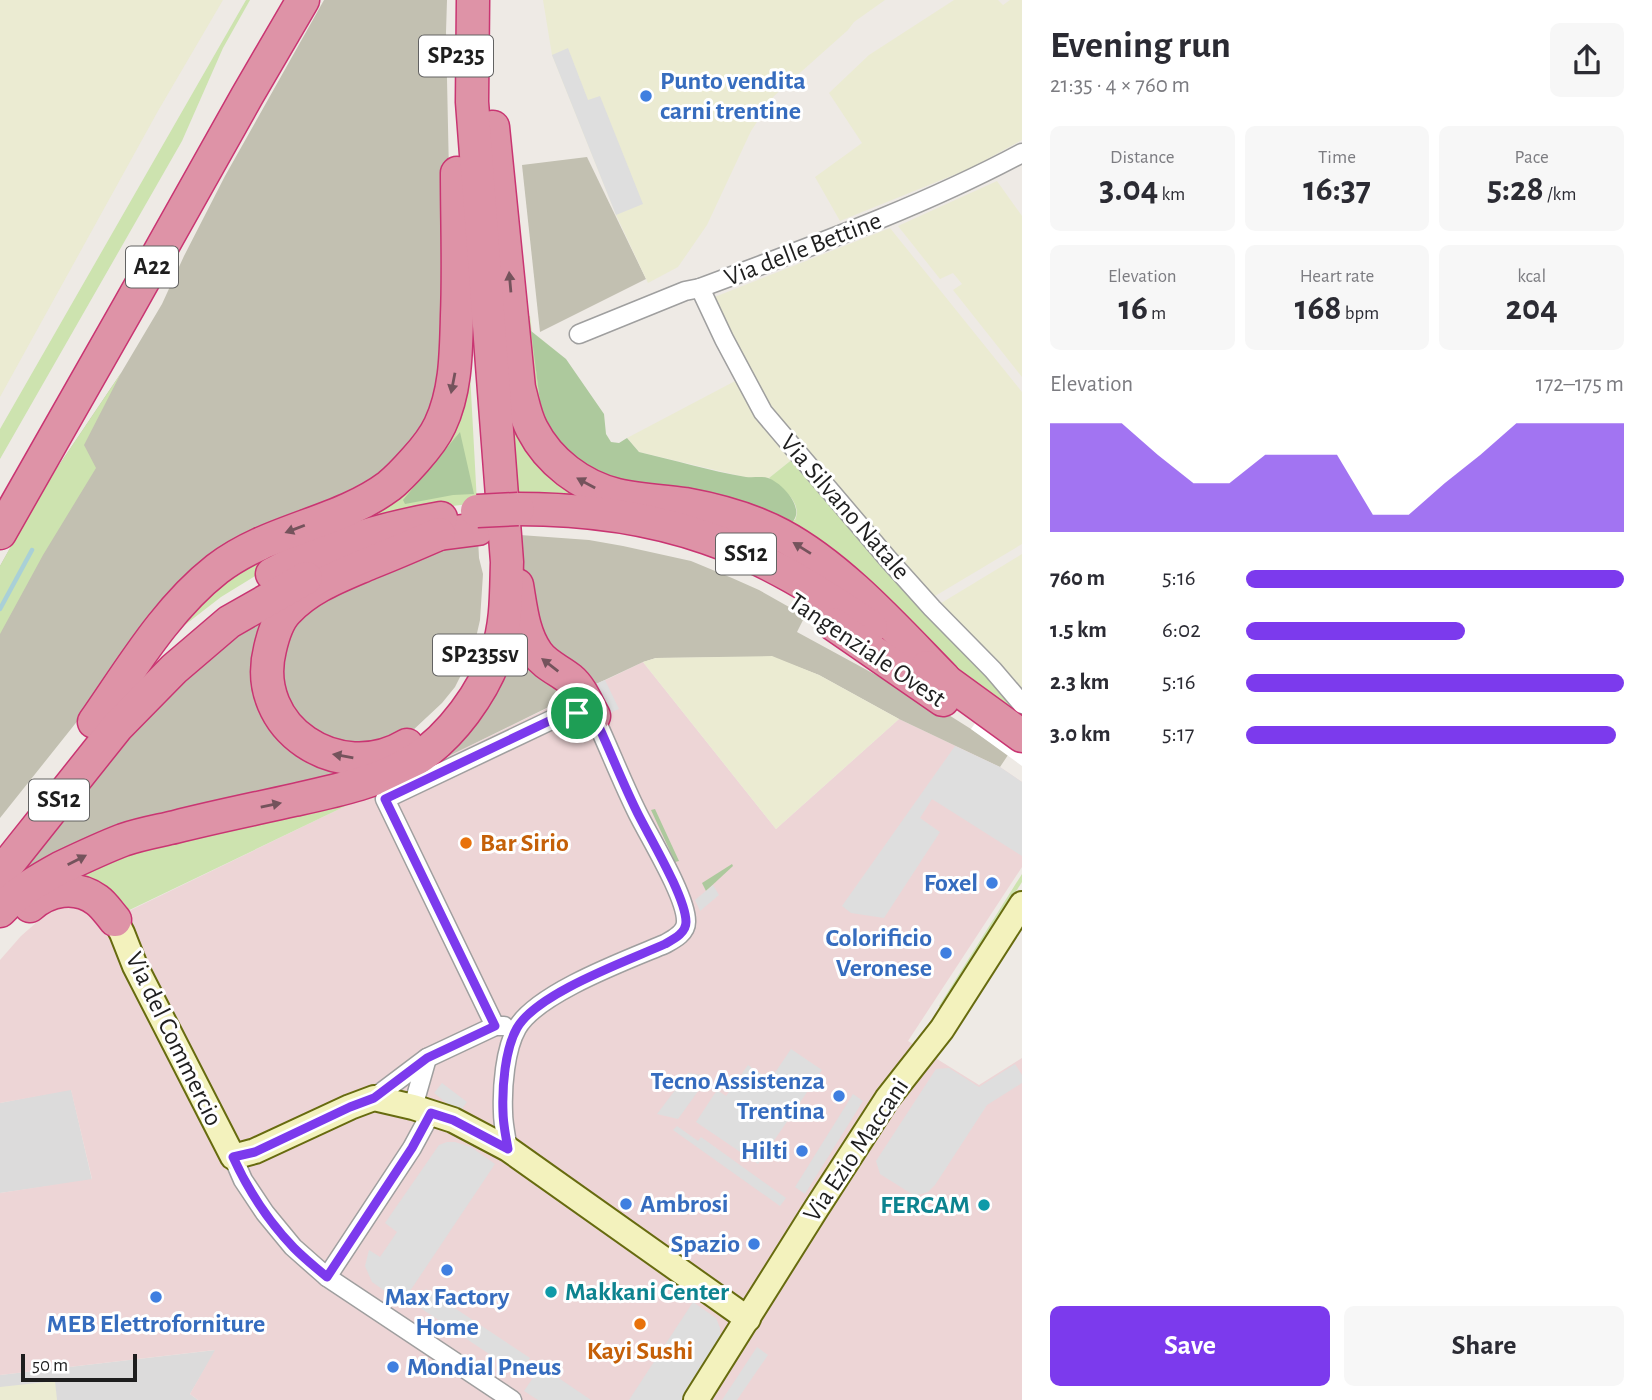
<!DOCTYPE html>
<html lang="en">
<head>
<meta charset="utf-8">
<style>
  body { margin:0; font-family:"Alegreya Sans",sans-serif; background:#f7f7f7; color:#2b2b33; height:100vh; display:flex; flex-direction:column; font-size:26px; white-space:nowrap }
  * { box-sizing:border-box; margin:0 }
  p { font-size:23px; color:#7c7c81 }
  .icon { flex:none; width:38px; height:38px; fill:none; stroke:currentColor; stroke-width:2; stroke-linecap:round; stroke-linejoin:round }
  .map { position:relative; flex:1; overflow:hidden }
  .drawer { display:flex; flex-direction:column; background:#fff; width:630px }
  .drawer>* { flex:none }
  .scale { position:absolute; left:21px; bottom:18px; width:116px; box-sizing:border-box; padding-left:7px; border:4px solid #1e1e1e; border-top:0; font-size:19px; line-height:24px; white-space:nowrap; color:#1e1e1e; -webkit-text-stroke:5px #fff; paint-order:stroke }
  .pin { position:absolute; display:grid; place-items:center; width:60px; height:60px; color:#fff; margin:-30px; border:4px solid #fff; border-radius:50%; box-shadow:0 2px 7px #0007 }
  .round { display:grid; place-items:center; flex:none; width:74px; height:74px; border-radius:10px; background:#f7f7f7 }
  .head { display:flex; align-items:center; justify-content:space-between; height:119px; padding:0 28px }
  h1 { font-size:38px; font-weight:700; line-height:52px }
  .stats { display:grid; grid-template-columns:repeat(3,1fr); gap:10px; height:119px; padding:7px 28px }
  .stats div { display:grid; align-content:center; border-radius:10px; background:#f7f7f7; text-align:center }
  .stats b { font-size:35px; font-weight:700 }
  .stats small { font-size:19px; font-weight:400 }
  .stats p { font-size:19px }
  .chart { height:196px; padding:14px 28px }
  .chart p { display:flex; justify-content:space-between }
  .chart svg { width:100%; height:126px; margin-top:7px; fill:#7c3aed; opacity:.7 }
  .primary-button { display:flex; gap:14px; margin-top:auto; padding:14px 28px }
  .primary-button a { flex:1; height:80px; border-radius:10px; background:#7c3aed; color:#fff; font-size:28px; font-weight:700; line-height:80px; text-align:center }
  .primary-button a+a { background:#f7f7f7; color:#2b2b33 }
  ul { padding:0 28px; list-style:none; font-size:23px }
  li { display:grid; grid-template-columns:112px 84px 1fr; align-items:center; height:52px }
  li i { height:18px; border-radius:9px; background:#7c3aed }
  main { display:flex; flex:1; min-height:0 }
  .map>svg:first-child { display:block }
  .residential { fill:#dcdbdb }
  .commercial { fill:#edd5d6 }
  .construction { fill:#c2c0b1 }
  .farmland { fill:#ebebd2 }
  .grass { fill:#cde3af }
  .forest { fill:#adc99d }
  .parking { fill:#dedede }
  .pier { fill:#fff }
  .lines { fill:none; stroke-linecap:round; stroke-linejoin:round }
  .stream { stroke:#a9d0d7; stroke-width:4.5 }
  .street-casing { stroke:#9f9f9f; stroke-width:21 }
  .secondary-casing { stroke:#676b0f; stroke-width:28 }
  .highway-casing { stroke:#c93572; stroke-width:35 }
  .street { stroke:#fff; stroke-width:18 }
  .secondary { stroke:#f3f2bd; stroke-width:24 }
  .highway { stroke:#de93a7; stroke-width:32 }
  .highway-bridge-casing { stroke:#c93572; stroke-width:35; stroke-linecap:butt }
  .highway-bridge { stroke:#de93a7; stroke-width:32 }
  .oneway { fill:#74535c }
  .route-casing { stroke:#fff; stroke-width:14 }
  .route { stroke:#7c3aed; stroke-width:9 }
  .shop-dot { fill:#3f7fe0; stroke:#fff; stroke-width:2.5 }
  .food-dot { fill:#e8710a; stroke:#fff; stroke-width:2.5 }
  .culture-dot { fill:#0f9aa8; stroke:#fff; stroke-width:2.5 }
  .labels { text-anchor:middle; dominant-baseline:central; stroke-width:6; stroke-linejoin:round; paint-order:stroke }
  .shield { fill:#fff; stroke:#626262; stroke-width:2 }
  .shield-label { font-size:24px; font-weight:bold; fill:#1e1e1e }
  .shop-label { font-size:26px; font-weight:bold; fill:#366cbe; stroke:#fff; text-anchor:end }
  .street-label { font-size:26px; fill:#1e1e1e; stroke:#fff }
  .food-label { font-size:26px; font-weight:bold; fill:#c56008; stroke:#fff; text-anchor:start }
  .culture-label { font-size:26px; font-weight:bold; fill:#0d838f; stroke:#fff; text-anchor:end }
</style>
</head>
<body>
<main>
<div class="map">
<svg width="1022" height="1400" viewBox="0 0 1022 1400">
  <rect width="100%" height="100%" fill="#eeeae5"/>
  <g class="residential">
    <polygon points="71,1089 92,1180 0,1193 0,1103"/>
    <polygon points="216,1350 190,1394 198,1400 0,1400 0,1375"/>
  </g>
  <polygon class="commercial" points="643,662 776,829 899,719 1000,767 1022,782 1022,867 908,1041 979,1085 1022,1058 1022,1400 198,1400 190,1394 215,1350 0,1375 0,1193 92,1179 71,1090 0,1103 0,960 21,936 45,915 61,906 77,905 104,923"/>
  <g class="construction">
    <polygon points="324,0 447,0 446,32 450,221 446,379 408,458 150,630 0,818 0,566 43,489 121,373 162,304 184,256 225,176"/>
    <polygon points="587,157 646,279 540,332 522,165"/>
    <polygon points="520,535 589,540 623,546 691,561 732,578 759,590 805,616 797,632 944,712 971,729 1008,755 1000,767 899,719 819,675 772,657 656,658 643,662 575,694 406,777 452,740"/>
    <polygon points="478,538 479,558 483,574 480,620 475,642 468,661 455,687 442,703 411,732 387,745 317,740 279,696 282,632 294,614 374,570"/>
    <polygon points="288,598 262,693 363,765 0,892 129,732 176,681"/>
  </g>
  <g class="farmland">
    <polygon points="0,0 223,0 158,111 0,397"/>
    <polygon points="543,0 885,0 854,22 848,30 774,96 751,131 707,225 678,267 648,283 616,215 552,55"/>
    <polygon points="954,0 998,0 1003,5 1010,0 1022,0 1022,140 971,168 840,221 815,177 862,143 829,93 869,55"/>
    <polygon points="997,181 1022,216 1022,377 953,290 962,284 953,273 940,279 898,226"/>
    <polygon points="890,228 1022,392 1022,544 930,599 763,399 712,298"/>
    <polygon points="737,380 794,458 769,478 749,478 639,452 627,438"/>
    <polygon points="1022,554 1022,695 938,605"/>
    <polygon points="772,656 819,675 899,719 776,829 643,662 656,658"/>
    <polygon points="55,1381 57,1400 0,1400 0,1387"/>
  </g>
  <g class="grass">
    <polygon points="246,0 250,0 223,48 182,141 0,459 0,429"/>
    <polygon points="497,221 538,454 781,544 789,565 513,501"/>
    <path d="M521,316H530L540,402L546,423L680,488L795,520C803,502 781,487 769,478L794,458L1018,706L1022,713V721L990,700L842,570L600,482L540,428Z"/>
    <polygon points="468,336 477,503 436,508 257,575 221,597 181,628 135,670 215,582 384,500"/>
    <polygon points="121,373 84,445 96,468 43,555 0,634 0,566 43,489"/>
    <polygon points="406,777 119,915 64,872"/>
    <polygon points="1022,874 1022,882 942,1009 939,1006"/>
  </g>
  <g class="forest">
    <path d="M531,331L566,359L604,414L606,434L611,442L619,443L627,438L639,452C674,460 710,471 746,477C753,478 762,476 768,478C783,483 808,511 790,524L680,488L625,480L593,471L581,464L554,438L546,423L540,402Z"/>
    <polygon points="460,432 474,494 453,495 405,504 403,500"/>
    <polygon points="655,809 679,861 675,862 651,810"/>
    <polygon points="732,864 733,866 706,891 702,883"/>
  </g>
  <g class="parking">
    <polygon points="568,48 588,100 600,96 643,204 616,215 552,55"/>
    <polygon points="605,680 619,709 605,715 591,686"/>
    <polygon points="955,746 1000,767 1022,782 1022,856 932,799 920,818 940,832 884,918 851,913 842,906"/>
    <polygon points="713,885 719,895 700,911 695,900"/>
    <polygon points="791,1049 822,1070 758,1164 696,1122 717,1090 726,1096 748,1065 770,1080"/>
    <polygon points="1015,1064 1022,1075 1022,1083 987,1105 935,1185 928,1192 915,1196 880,1174 876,1161 936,1069 949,1068 979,1087"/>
    <polygon points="688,1073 709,1076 678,1119 657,1114"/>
    <polygon points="442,1083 467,1102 459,1113 434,1093"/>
    <polygon points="853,1094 863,1101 805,1194 795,1187"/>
    <polygon points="677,1126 698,1141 701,1137 786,1198 780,1206 673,1130"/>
    <polygon points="447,1142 455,1142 471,1147 495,1164 402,1303 372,1282 365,1266 369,1250 380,1257 397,1232 385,1223 439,1145"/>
    <polygon points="426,1289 530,1358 519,1374 416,1305"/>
    <polygon points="693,1302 716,1318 720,1328 720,1341 684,1400 629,1400"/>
    <polygon points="757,1347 768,1355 737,1400 722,1400"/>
    <polygon points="541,1366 591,1400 538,1400 524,1391"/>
  </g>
  <polygon class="pier" points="985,709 1022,722 1022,766 971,729"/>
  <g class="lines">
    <polyline class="stream" points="0,609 32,550"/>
    <g class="street-casing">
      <g id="street">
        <polyline points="700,288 724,339 763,412 888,559 932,608 993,670 1022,704"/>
        <path d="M579,334L685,291L700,288C809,247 919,208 1022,153"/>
        <path d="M495,1026L385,799L566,713L594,716C609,748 622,782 638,814C650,838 687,898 686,922C686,933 674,939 665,944C627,960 537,993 517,1028C505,1049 502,1087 503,1112C503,1124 506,1137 508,1149"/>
        <polyline points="374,1098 427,1058 495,1026 504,1026"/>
        <polyline points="413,1107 427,1058"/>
        <polyline points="233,1157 243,1180 265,1213 293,1247 327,1277 512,1400"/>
        <polyline points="327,1277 412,1148 431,1113"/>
      </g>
    </g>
    <g class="secondary-casing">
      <g id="secondary">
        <polyline points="115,920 122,933 135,966 233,1157 255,1151 350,1107 374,1098 413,1107 453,1120 508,1149 748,1319"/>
        <polyline points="696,1400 816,1209 887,1099 942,1029 1022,904"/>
      </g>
    </g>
    <g class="highway-casing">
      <g id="highway">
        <path d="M493,127L519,388C523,402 525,416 532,429C549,462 581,486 617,495C639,500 663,501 685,504C718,510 751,519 781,535C841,567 896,629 944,678"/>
        <path d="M518,509C582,509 647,517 707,538C766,558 820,592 871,627"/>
        <polyline points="0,533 128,308 247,96 303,0"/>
        <polyline points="418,540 439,534 478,529"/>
        <path d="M272,574C324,546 383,528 441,518"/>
        <path d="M517,585C521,608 523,633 537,653C545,665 559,670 570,679C581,688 587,704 594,716"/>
        <polyline points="833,624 943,700"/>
        <polyline points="927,667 1022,736"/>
        <path d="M94,722C131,669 166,609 217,569C269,529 338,524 389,486C399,478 407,469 415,460C424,450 434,438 440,425C456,391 456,353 457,316C459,268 457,221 457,173"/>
        <path d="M407,745C339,786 250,728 270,649C273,636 277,621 287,611C309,587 340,576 370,563C393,554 416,544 439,534"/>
        <polyline points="0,874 117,727 174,669 229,622 306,578"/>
        <path d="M30,906C48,890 75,884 97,900C104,905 109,913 115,920"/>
        <path d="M0,911C18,892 38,880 60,868C81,858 102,848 123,840C140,834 158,831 175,827C214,817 254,809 294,800C335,791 379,782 415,760C451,737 484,692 497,652C507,623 506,592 507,562L472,102L473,0"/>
      </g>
    </g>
    <use href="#street" class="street"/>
    <use href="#secondary" class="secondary"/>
    <use href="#highway" class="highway"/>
    <g class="highway-bridge-casing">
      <polyline id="highway-bridge" points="477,511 518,509"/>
    </g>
    <use href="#highway-bridge" class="highway-bridge"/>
  </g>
  <defs><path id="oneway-solid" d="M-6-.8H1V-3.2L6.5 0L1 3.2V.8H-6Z" transform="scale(1.75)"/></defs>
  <g class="oneway">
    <use href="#oneway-solid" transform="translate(510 282) rotate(-95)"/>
    <use href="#oneway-solid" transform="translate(453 383) rotate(101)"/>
    <use href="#oneway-solid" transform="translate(586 483) rotate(-151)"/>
    <use href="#oneway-solid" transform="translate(295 529) rotate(159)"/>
    <use href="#oneway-solid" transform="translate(802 548) rotate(-148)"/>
    <use href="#oneway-solid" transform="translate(550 665) rotate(-142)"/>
    <use href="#oneway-solid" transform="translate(343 756) rotate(-170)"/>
    <use href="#oneway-solid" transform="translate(271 805) rotate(-12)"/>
    <use href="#oneway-solid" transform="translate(77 860) rotate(-27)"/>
  </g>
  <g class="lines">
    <g class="route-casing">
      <path id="route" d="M566,713L594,716C609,748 622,782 638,814C650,838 686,898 686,922C686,933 674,939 665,944C627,961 537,993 517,1028C505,1049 502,1087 503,1112C503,1124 506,1137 508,1149L453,1120L431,1113L412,1148L327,1277C316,1268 304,1258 294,1248C269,1222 248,1190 233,1157L255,1152L350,1107L374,1098L427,1058L495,1026L385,799Z"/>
    </g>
    <use href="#route" class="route"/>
  </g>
  <g class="shop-dot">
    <circle cx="646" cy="96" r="7"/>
    <circle cx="992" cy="883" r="7"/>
    <circle cx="946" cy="953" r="7"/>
    <circle cx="839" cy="1096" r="7"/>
    <circle cx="802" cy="1151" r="7"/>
    <circle cx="626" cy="1204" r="7"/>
    <circle cx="754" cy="1244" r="7"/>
    <circle cx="447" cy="1270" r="7"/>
    <circle cx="156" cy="1297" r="7"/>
    <circle cx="393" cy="1367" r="7"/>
  </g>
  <g class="food-dot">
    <circle cx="466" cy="843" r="7"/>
    <circle cx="640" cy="1324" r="7"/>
  </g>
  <g class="culture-dot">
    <circle cx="984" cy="1205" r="7"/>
    <circle cx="551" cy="1292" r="7"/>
  </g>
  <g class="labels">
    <g class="shield">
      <rect x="419" y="35.5" width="74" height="41" rx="5"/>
      <rect x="126" y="246.5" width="52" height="41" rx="5"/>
      <rect x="716" y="533.5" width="60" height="41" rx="5"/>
      <rect x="433" y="634.5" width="94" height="41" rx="5"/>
      <rect x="29" y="779.5" width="60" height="41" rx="5"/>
    </g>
    <g class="shield-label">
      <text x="456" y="56">SP235</text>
      <text x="152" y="267">A22</text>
      <text x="746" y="554">SS12</text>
      <text x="480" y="655">SP235sv</text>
      <text x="59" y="800">SS12</text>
    </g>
    <g class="shop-label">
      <text x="660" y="81" text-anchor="start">Punto vendita<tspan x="660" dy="30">carni trentine</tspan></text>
      <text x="978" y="883">Foxel</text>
      <text x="932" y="938">Colorificio<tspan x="932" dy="30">Veronese</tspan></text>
      <text x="825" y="1081">Tecno Assistenza<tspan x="825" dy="30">Trentina</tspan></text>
      <text x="788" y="1151">Hilti</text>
      <text x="640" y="1204" text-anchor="start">Ambrosi</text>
      <text x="740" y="1244">Spazio</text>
      <text x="447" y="1297" text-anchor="middle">Max Factory<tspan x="447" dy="30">Home</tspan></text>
      <text x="156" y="1324" text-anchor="middle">MEB Elettroforniture</text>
      <text x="407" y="1367" text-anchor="start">Mondial Pneus</text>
    </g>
    <g class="street-label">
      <text transform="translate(803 249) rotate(-21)">Via delle Bettine</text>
      <text transform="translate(845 507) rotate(49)">Via Silvano Natale</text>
      <text transform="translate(867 650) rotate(34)">Tangenziale Ovest</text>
      <text transform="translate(174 1039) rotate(64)">Via del Commercio</text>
      <text transform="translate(856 1150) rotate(-56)">Via Ezio Maccani</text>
    </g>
    <g class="food-label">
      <text x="480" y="843">Bar Sirio</text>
      <text x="640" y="1351" text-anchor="middle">Kayi Sushi</text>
    </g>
    <g class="culture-label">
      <text x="970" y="1205">FERCAM</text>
      <text x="565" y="1292" text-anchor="start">Makkani Center</text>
    </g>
  </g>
</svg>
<div class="scale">50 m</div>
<div class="pin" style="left:577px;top:713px;background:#1e9e55"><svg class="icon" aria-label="arrive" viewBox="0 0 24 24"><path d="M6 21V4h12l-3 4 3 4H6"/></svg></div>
</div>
<section class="drawer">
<div class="head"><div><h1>Evening run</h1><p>21:35 · 4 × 760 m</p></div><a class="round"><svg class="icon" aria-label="share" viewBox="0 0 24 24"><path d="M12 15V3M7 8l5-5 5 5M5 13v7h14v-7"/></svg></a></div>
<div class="stats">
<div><p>Distance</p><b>3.04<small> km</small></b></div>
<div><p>Time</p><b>16:37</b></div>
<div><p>Pace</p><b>5:28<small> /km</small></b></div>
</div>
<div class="stats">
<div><p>Elevation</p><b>16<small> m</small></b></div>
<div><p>Heart rate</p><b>168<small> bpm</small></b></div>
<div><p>kcal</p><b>204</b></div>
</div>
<div class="chart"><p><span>Elevation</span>172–175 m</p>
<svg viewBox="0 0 160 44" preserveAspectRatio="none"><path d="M0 44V6L10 6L20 6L30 17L40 27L50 27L60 17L70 17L80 17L90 38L100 38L110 27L120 17L130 6L140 6L150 6L160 6V44z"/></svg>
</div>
<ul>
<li><b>760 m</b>5:16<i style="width:100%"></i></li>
<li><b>1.5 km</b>6:02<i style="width:58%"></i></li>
<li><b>2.3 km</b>5:16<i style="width:100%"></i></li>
<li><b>3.0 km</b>5:17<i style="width:98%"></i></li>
</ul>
<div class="primary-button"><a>Save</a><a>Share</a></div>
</section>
</main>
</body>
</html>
